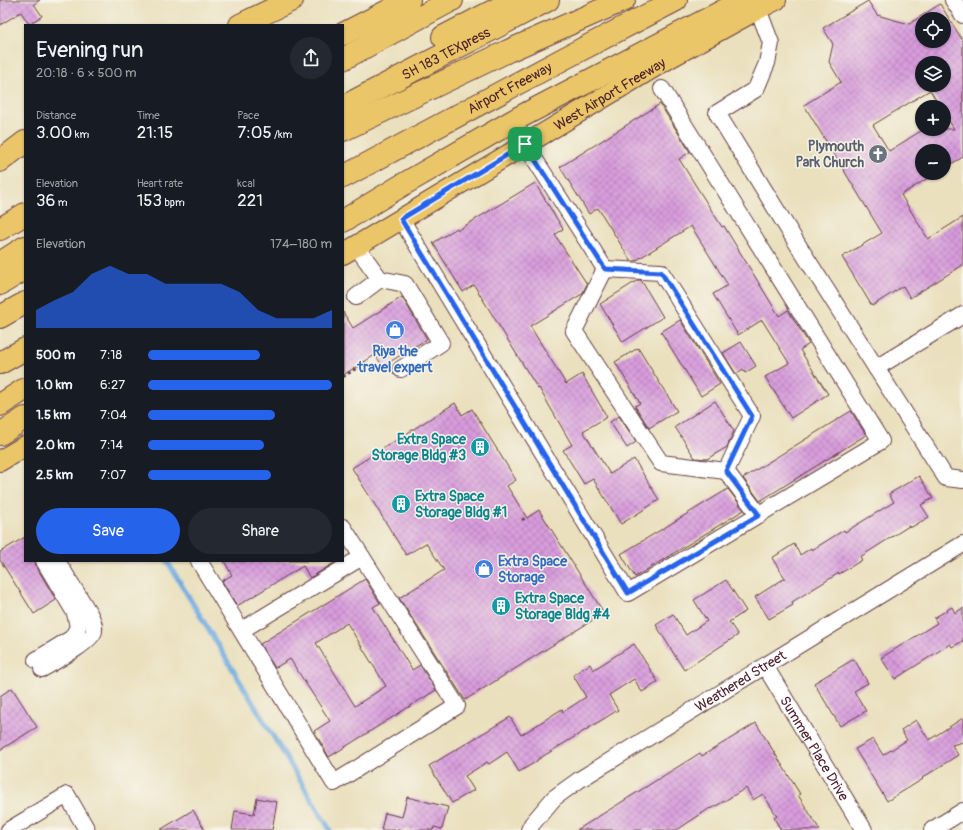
<!DOCTYPE html>
<html lang="en">
<head>
<meta charset="utf-8">
<style>
  body { margin:0; font-family:Pangolin,sans-serif; background:#242831; color:#f1f3f6; height:100vh; display:flex; flex-direction:column; font-size:15px; white-space:nowrap }
  * { box-sizing:border-box; margin:0 }
  p { font-size:13px; color:#9ea1a6 }
  .icon { flex:none; width:22px; height:22px; fill:none; stroke:currentColor; stroke-width:2; stroke-linecap:round; stroke-linejoin:round }
  .map { position:relative; flex:1; overflow:hidden }
  .side { position:absolute; left:24px; top:24px; width:320px; height:538px; display:flex; flex-direction:column; background:#171b24; border-radius:0px; box-shadow:0 1px 3px #0004 }
  .side>* { flex:none }
  .controls { position:absolute; left:915px; top:12px; display:grid; gap:8px }
  .controls a { display:grid; place-items:center; width:36px; height:36px; border-radius:50%; background:#171b24; box-shadow:0 1px 3px #0004; font-size:20px }
  .pin { position:absolute; display:grid; place-items:center; width:34px; height:34px; color:#fff; margin:-17px; border-radius:8px; box-shadow:0 2px 6px #0006 }
  .round { display:grid; place-items:center; flex:none; width:42px; height:42px; border-radius:21px; background:#242831 }
  .headline { display:flex; align-items:center; justify-content:space-between; height:68px; padding:0 12px }
  h1 { font-size:22px; font-weight:600; line-height:30px }
  .stats { display:grid; grid-template-columns:repeat(3,1fr); gap:6px; height:68px; padding:4px 12px }
  .stats div { display:grid; align-content:center }
  .stats b { font-size:17px; font-weight:600 }
  .stats small { font-size:11px; font-weight:400 }
  .stats p { font-size:11px }
  .chart { height:112px; padding:8px 12px }
  .chart p { display:flex; justify-content:space-between }
  .chart svg { width:100%; height:72px; margin-top:4px; fill:#2563eb; opacity:.7 }
  .cta { display:flex; gap:8px; margin-top:auto; padding:8px 12px }
  .cta a { flex:1; height:46px; border-radius:24px; background:#2563eb; color:#fff; font-size:16px; font-weight:600; line-height:46px; text-align:center }
  .cta a+a { background:#242831; color:#f1f3f6 }
  ul { padding:0 12px; list-style:none; font-size:13px }
  li { display:grid; grid-template-columns:64px 48px 1fr; align-items:center; height:30px }
  li i { height:10px; border-radius:5px; background:#2563eb }
  .map>svg:first-child { display:block }
  .lines { fill:none; stroke-linecap:round; stroke-linejoin:round }
  .stream { stroke:#6fabe0; stroke-width:5 }
  .building { fill:url(#building-cross-hatch); fill-rule:evenodd }
  .minor-casing { stroke:#623c41; stroke-width:18 }
  .major-casing { stroke:#623c41; stroke-width:22 }
  .highway-casing { stroke:#623c41; stroke-width:24 }
  .path { stroke:#623c41; stroke-width:2.5; stroke-dasharray:3 3; stroke-linecap:butt }
  .minor { stroke:#fff; stroke-width:16 }
  .major { stroke:#ebc669; stroke-width:20 }
  .highway { stroke:#ebc669; stroke-width:22 }
  .route-casing { stroke:#fff; stroke-width:8 }
  .route { stroke:#2563eb; stroke-width:5 }
  .labels { text-anchor:middle; dominant-baseline:central; stroke-width:3; stroke-linejoin:round; paint-order:stroke }
  .street-label { font-size:14px; fill:#4a1f2b; stroke:#f7f3e8 }
  .worship-label { font-size:14px; font-weight:bold; fill:#5b616d; stroke:#f7f3e8; text-anchor:end }
  .shop-label { font-size:14px; font-weight:bold; fill:#366cbe; stroke:#f7f3e8 }
  .culture-label { font-size:14px; font-weight:bold; fill:#0d838f; stroke:#f7f3e8; text-anchor:start }
</style>
</head>
<body>
<div class="map">
<svg width="963" height="830" viewBox="0 0 963 830">
  <defs>
    <pattern id="building-cross-hatch" width="8" height="8" patternUnits="userSpaceOnUse"><rect width="8" height="8" fill="#d89ddd"/><path d="M0 0l8 8M0 8l8-8" fill="none" stroke="#b17fb3"/></pattern>
  </defs>
  <rect width="100%" height="100%" fill="#f7f3e8"/>
  <filter id="ink" filterUnits="userSpaceOnUse"><feTurbulence type="fractalNoise" baseFrequency=".025" numOctaves="2"/><feDisplacementMap in="SourceGraphic" scale="8" xChannelSelector="R" yChannelSelector="G"/><feConvolveMatrix kernelMatrix="1 2 1 2 8 2 1 2 1" color-interpolation-filters="sRGB"/></filter>
  <filter id="wash" filterUnits="userSpaceOnUse"><feTurbulence type="fractalNoise" baseFrequency=".012" numOctaves="4" result="noise"/><feDisplacementMap in="SourceGraphic" scale="16" xChannelSelector="R" yChannelSelector="G"/><feGaussianBlur stdDeviation="0.9" result="paint"/><feColorMatrix in="noise" values="0 0 0 0 0 0 0 0 0 0 0 0 0 0 0 0 0 1.4 0 .05"/><feComposite in="paint" operator="in"/></filter>
  <g filter="url(#wash)">
    <rect width="100%" height="100%" fill="#eae0bd"/>
    <g class="lines">
      <polyline class="stream" points="167,561 330,830"/>
    </g>
    <g id="blocks">
      <g class="building">
        <polygon points="0,0 40,0 34,4 42,16 29,24 21,12 0,25"/>
        <path d="M868,1L877,15L909,24L940,4L963,41V157L944,168V151H922V173H936L901,195L928,239L963,217V265L910,298L903,286L872,306L842,257L882,233L804,105L841,82L829,62L833,44L823,28ZM922,19H944V41H922ZM922,63H944V85H922ZM930,90L940,107H944V113L954,129H924L889,151L873,125Z"/>
        <polygon points="660,104 690,152 679,159 722,227 724,226 779,316 788,310 809,344 800,350 828,394 791,418 765,377 789,363 762,320 738,335 713,294 728,285 691,226 635,261 631,261 598,208 589,214 560,167"/>
        <polygon points="535,183 563,229 555,235 587,284 582,294 530,326 566,384 582,374 607,417 583,431 610,474 634,459 659,500 621,524 593,479 584,484 563,450 572,445 539,388 538,389 474,285 463,292 433,243 457,228 458,230"/>
        <polygon points="638,280 641,280 663,317 623,342 600,304"/>
        <polygon points="402,297 427,339 383,366 375,355 343,375 343,312 353,328"/>
        <polygon points="680,320 720,384 701,396 661,332"/>
        <polygon points="741,342 756,366 745,373 743,369 736,374 723,353"/>
        <polygon points="638,348 677,411 649,428 635,406 640,403 615,362"/>
        <polygon points="715,401 734,431 727,447 707,459 695,458 675,427"/>
        <polygon points="455,403 462,415 472,409 516,480 507,486 527,518 539,510 604,613 465,700 399,598 444,570 426,543 406,555 352,468"/>
        <polygon points="851,411 866,435 760,501 743,478"/>
        <polygon points="619,416 636,442 627,448 610,422"/>
        <polygon points="919,476 933,498 921,505 929,517 910,528 909,526 860,557 862,560 839,574 839,573 792,602 793,605 769,619 755,597 785,578 772,558 794,544 800,555 811,548 812,550 844,530 845,532 894,502 889,494"/>
        <polygon points="728,489 744,510 635,577 621,554"/>
        <polygon points="25,537 25,561 35,561 36,566 56,600 34,614 0,560 0,552"/>
        <polygon points="224,561 337,561 310,578 303,566 237,606 222,581 232,575"/>
        <path d="M365,579L380,603L373,607L412,670L420,665L436,690L329,757L314,731L330,721L290,659L275,668L260,644ZM347,623L386,686L355,706L316,643Z"/>
        <polygon points="726,580 746,611 729,622 738,635 684,670 656,625 673,614 686,635 707,621 694,600"/>
        <polygon points="952,607 955,613 963,608 963,641 952,647 950,644 895,679 881,658 937,623 934,618"/>
        <polygon points="634,644 658,682 642,692 634,679 609,695 618,710 537,760 537,761 519,772 507,752 489,764 487,762 465,776 474,790 452,803 429,766 510,717 521,735 562,709 563,712 586,697 573,675 590,664 593,670"/>
        <polygon points="854,659 868,683 854,691 866,711 840,726 814,683"/>
        <polygon points="12,688 37,727 0,750 0,696"/>
        <polygon points="963,718 963,742 952,745 958,755 922,778 923,779 887,801 855,749 873,739 883,755 907,740 901,730 916,720 929,740"/>
        <polygon points="756,723 800,794 798,795 820,830 781,830 774,818 777,816 763,794 753,800 746,788 711,809 710,808 677,830 577,830 700,753 702,756"/>
        <polygon points="407,797 448,807 442,829 434,827 433,830 381,830 385,813 402,817"/>
        <polygon points="257,798 277,802 272,830 232,830 235,811 254,814"/>
        <polygon points="193,810 205,830 160,830"/>
      </g>
    </g>
  </g>
  <g filter="url(#ink)">
    <use href="#blocks" fill-opacity="0" stroke="#623c41" stroke-width="1"/>
    <g class="lines">
      <g class="minor-casing">
        <g id="minor">
          <polyline points="953,0 963,15"/>
          <polyline points="758,9 771,43 767,63 756,89 717,113 798,245 946,478 963,480"/>
          <polyline points="525,144 605,269 661,272 752,416 726,471 759,515"/>
          <polyline points="401,219 628,593 881,441 662,89"/>
          <polyline points="605,269 574,331 661,463 726,471"/>
          <polyline points="380,279 405,284 441,343 401,369"/>
          <polyline points="356,297 380,279 356,246"/>
          <polyline points="876,368 963,315"/>
          <polyline points="199,561 334,783 457,706 343,527"/>
          <polyline points="242,630 362,557"/>
          <polyline points="36,660 72,638 78,627 75,613 44,561"/>
          <path id="s1" d="M765,666L864,830"/>
          <path d="M42,669C52,663 92,642 94,631C95,625 92,619 89,613L57,561"/>
          <polyline points="9,830 67,795 87,830"/>
          <path id="s2" d="M529,830L532,824L554,798L579,780L963,544"/>
          <polyline points="932,830 963,811"/>
        </g>
      </g>
      <g class="major-casing">
        <g id="major">
          <path id="s3" d="M343,254L671,57L758,9L776,0"/>
          <polyline points="0,461 25,446"/>
        </g>
      </g>
      <g class="highway-casing">
        <g id="highway">
          <polyline points="240,25 292,0"/>
          <polyline points="343,34 409,0"/>
          <polyline points="443,37 514,0"/>
          <polyline points="343,59 452,0"/>
          <path id="s4" d="M343,107L548,0"/>
          <polyline points="343,130 508,51 624,0"/>
          <polyline points="0,161 25,142"/>
          <path id="s5" d="M343,177L565,58L676,0"/>
          <polyline points="343,221 404,184 520,117 744,0"/>
          <polyline points="0,229 25,214"/>
          <polyline points="0,263 25,247"/>
          <polyline points="0,284 25,269"/>
          <polyline points="0,317 25,303"/>
          <polyline points="0,363 25,349"/>
          <polyline points="0,405 25,389"/>
          <polyline points="0,434 25,418"/>
        </g>
      </g>
      <g class="path">
        <polyline points="343,377 368,361"/>
        <polyline points="522,520 525,518 526,518"/>
      </g>
      <use href="#minor" class="minor"/>
      <use href="#major" class="major"/>
      <use href="#highway" class="highway"/>
    </g>
  </g>
  <g class="lines" filter="url(#ink)">
    <g class="route-casing">
      <polygon id="route" points="525,144 605,269 661,272 752,416 726,471 759,515 628,593 401,219"/>
    </g>
    <use href="#route" class="route"/>
  </g>
  <defs>
    <g id="church-disc" transform="scale(1)"><circle r="9.5" fill="#6b7280" stroke="#f7f3e8"/><path d="M-1.2-6h2.4v3.5h3.3v2.4h-3.3V6h-2.4V-.1h-3.3v-2.4h3.3Z" fill="#fff"/></g>
    <g id="shop-disc" transform="scale(1)"><circle r="9.5" fill="#3f7fe0" stroke="#f7f3e8"/><path d="M-5-2.5h2.3a2.7 3.5 0 0 1 5.4 0H5L5.5 6h-11ZM-1.5-2.5h3a1.5 2.3 0 0 0-3 0Z" fill="#fff"/></g>
    <g id="building-disc" transform="scale(1)"><circle r="9.5" fill="#0f9aa8" stroke="#f7f3e8"/><path d="M-4-6H4V6H1V3H-1V6H-4ZM-2.5-4.3h1.7v1.8h-1.7ZM.8-4.3h1.7v1.8H.8ZM-2.5-1h1.7V.8h-1.7ZM.8-1h1.7V.8H.8Z" fill="#fff"/></g>
  </defs>
  <g fill-rule="evenodd">
    <use href="#church-disc" x="878" y="154"/>
    <use href="#shop-disc" x="395" y="330"/>
    <use href="#building-disc" x="480" y="447"/>
    <use href="#building-disc" x="401" y="504"/>
    <use href="#shop-disc" x="484" y="569"/>
    <use href="#building-disc" x="501" y="606"/>
  </g>
  <g class="labels">
    <g class="street-label">
      <text stroke="none"><textPath href="#s4" startOffset="116">SH 183 TEXpress</textPath></text>
      <text stroke="none"><textPath href="#s5" startOffset="189">Airport Freeway</textPath></text>
      <text stroke="none"><textPath href="#s3" startOffset="311">West Airport Freeway</textPath></text>
      <text stroke="none"><textPath href="#s2" startOffset="261">Weathered Street</textPath></text>
      <text stroke="none"><textPath href="#s1" startOffset="96">Summer Place Drive</textPath></text>
    </g>
    <g class="worship-label">
      <text x="864" y="146">Plymouth<tspan x="864" dy="16">Park Church</tspan></text>
    </g>
    <g class="shop-label">
      <text x="395" y="351">Riya the<tspan x="395" dy="16">travel expert</tspan></text>
      <text x="498" y="561" text-anchor="start">Extra Space<tspan x="498" dy="16">Storage</tspan></text>
    </g>
    <g class="culture-label">
      <text x="466" y="439" text-anchor="end">Extra Space<tspan x="466" dy="16">Storage Bldg #3</tspan></text>
      <text x="415" y="496">Extra Space<tspan x="415" dy="16">Storage Bldg #1</tspan></text>
      <text x="515" y="598">Extra Space<tspan x="515" dy="16">Storage Bldg #4</tspan></text>
    </g>
  </g>
</svg>
<div class="controls">
<a><svg class="icon" aria-label="locate" viewBox="0 0 24 24"><circle cx="12" cy="12" r="6"/><path d="M12 2v4M12 18v4M2 12h4M18 12h4"/></svg></a>
<a><svg class="icon" aria-label="layers" viewBox="0 0 24 24"><path d="M12 4l9 5-9 5-9-5zM3 14l9 5 9-5"/></svg></a>
<a>+</a>
<a>−</a>
</div>
<div class="pin" style="left:525px;top:144px;background:#1e9e55"><svg class="icon" aria-label="arrive" viewBox="0 0 24 24"><path d="M6 21V4h12l-3 4 3 4H6"/></svg></div>
<section class="side">
<div class="headline"><div><h1>Evening run</h1><p>20:18 · 6 × 500 m</p></div><a class="round"><svg class="icon" aria-label="share" viewBox="0 0 24 24"><path d="M12 15V3M7 8l5-5 5 5M5 13v7h14v-7"/></svg></a></div>
<div class="stats">
<div><p>Distance</p><b>3.00<small> km</small></b></div>
<div><p>Time</p><b>21:15</b></div>
<div><p>Pace</p><b>7:05<small> /km</small></b></div>
</div>
<div class="stats">
<div><p>Elevation</p><b>36<small> m</small></b></div>
<div><p>Heart rate</p><b>153<small> bpm</small></b></div>
<div><p>kcal</p><b>221</b></div>
</div>
<div class="chart"><p><span>Elevation</span>174–180 m</p>
<svg viewBox="0 0 160 44" preserveAspectRatio="none"><path d="M0 44V33L10 27L20 22L30 11L40 6L50 11L60 11L70 17L80 17L90 17L100 17L110 22L120 33L130 38L140 38L150 38L160 33V44z"/></svg>
</div>
<ul>
<li><b>500 m</b>7:18<i style="width:61%"></i></li>
<li><b>1.0 km</b>6:27<i style="width:100%"></i></li>
<li><b>1.5 km</b>7:04<i style="width:69%"></i></li>
<li><b>2.0 km</b>7:14<i style="width:63%"></i></li>
<li><b>2.5 km</b>7:07<i style="width:67%"></i></li>
</ul>
<div class="cta"><a>Save</a><a>Share</a></div>
</section>
</div>
</body>
</html>
